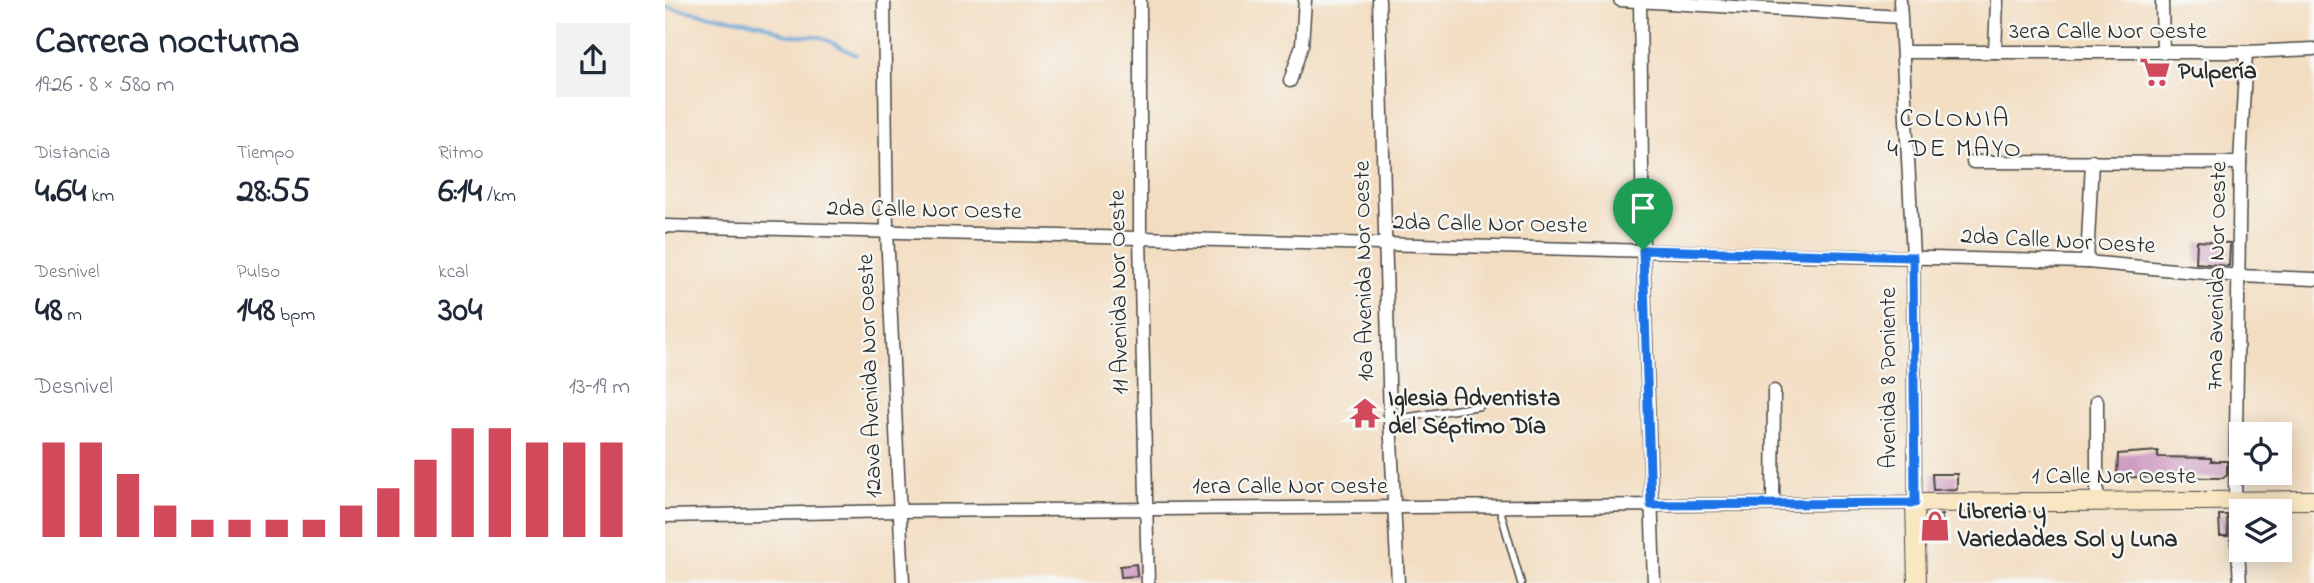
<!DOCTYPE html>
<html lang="es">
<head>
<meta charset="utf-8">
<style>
  body { margin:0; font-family:"Indie Flower",sans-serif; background:#f2f2f3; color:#1f2937; height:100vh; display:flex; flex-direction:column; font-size:26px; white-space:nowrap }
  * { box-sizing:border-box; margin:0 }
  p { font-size:23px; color:#747a83 }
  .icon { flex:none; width:38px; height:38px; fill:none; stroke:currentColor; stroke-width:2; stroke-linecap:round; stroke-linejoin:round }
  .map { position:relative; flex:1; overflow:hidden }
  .panel { display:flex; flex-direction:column; background:#fff; width:665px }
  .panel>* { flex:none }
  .tools { position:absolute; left:1564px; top:422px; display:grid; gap:14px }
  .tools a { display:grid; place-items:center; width:63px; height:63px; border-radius:0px; background:#fff; box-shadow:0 4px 18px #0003; font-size:35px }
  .pin { position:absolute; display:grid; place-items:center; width:60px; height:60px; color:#fff; margin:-72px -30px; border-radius:50% 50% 50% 0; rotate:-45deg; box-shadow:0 0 7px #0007 }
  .pin .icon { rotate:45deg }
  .round { display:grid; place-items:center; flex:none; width:74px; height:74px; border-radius:0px; background:#f2f2f3 }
  .overview { display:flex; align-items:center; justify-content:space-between; height:119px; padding:0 35px }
  h1 { font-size:38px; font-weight:800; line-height:52px }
  .figures { display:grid; grid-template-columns:repeat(3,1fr); gap:10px; height:119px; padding:7px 35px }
  .figures div { display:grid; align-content:center }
  .figures b { font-size:35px; font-weight:800 }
  .figures small { font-size:19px; font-weight:400 }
  .figures p { font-size:19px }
  .chart { height:196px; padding:14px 35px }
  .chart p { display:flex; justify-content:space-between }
  .chart svg { width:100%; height:126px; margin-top:7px; stroke:#d1495b; stroke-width:6 }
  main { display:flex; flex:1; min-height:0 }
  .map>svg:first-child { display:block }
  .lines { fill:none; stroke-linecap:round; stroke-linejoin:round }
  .stream { stroke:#65a4d7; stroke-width:3.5 }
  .building { fill:#cb93be }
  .lane-casing { stroke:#494642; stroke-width:9 }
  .street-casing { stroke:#494642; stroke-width:15 }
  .secondary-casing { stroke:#494642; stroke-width:20 }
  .lane { stroke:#fff; stroke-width:6 }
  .street { stroke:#fff; stroke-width:12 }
  .secondary { stroke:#f9e7c3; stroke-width:18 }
  .route-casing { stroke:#fff; stroke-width:14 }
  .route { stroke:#1a73e8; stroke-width:9 }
  .labels { text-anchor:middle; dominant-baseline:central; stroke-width:5; stroke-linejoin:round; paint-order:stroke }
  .street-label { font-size:24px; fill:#2b2b2b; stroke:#f6f6f2 }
  .poi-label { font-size:24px; font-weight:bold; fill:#2b2b2b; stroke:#f6f6f2; text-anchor:start }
  .neighbourhood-label { font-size:26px; letter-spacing:2px; fill:#2b2b2b; stroke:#f6f6f2 }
</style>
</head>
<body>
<main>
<section class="panel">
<div class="overview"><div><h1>Carrera nocturna</h1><p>19:26 · 8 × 580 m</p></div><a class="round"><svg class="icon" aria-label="share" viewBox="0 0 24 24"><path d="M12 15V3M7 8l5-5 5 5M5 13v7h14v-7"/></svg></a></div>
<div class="figures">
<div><p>Distancia</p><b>4.64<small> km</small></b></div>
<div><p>Tiempo</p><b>28:55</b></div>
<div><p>Ritmo</p><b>6:14<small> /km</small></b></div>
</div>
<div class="figures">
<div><p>Desnivel</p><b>48<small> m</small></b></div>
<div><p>Pulso</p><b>148<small> bpm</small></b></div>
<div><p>kcal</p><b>304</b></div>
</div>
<div class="chart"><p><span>Desnivel</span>13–19 m</p>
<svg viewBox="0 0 160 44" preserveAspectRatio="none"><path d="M5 44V11M15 44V11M25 44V22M35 44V33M45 44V38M55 44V38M65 44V38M75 44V38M85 44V33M95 44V27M105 44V17M115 44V6M125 44V6M135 44V11M145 44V11M155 44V11"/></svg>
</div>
</section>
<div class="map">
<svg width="1649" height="583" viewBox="0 0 1649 583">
  <rect width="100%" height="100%" fill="#f6f6f2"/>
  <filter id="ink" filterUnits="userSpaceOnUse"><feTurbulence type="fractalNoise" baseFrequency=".0143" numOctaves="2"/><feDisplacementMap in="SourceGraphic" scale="14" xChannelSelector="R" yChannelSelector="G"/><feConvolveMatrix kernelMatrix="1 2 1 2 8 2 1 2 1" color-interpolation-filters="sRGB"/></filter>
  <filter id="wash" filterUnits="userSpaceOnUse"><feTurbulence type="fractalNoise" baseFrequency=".00686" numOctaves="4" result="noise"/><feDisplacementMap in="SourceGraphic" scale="28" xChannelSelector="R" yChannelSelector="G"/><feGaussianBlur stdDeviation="1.57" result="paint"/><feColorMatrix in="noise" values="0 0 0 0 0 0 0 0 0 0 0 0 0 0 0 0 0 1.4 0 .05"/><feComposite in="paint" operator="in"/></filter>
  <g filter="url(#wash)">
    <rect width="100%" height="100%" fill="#f3ddc1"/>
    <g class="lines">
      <polyline class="stream" points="0,7 97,24 122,35 156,37 191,55"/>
    </g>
    <g id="blocks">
      <g class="building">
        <polygon points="1532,241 1565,243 1564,266 1531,263"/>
        <polygon points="1493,451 1493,457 1546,458 1546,461 1562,461 1562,475 1558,478 1452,477 1453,454"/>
        <polygon points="1267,474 1292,474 1292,489 1268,490"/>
        <polygon points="1277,515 1277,533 1263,533 1264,517"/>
        <polygon points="1554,515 1562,515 1563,536 1555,536"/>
        <polygon points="471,564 472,576 456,577 455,566"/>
      </g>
    </g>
  </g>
  <g filter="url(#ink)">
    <use href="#blocks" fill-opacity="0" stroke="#494642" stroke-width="2"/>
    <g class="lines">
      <g class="lane-casing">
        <g id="lane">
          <polyline points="725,420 815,406"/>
          <polyline points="834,506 856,583"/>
        </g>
      </g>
      <g class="street-casing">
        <g id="street">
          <polyline points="219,0 222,231 238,583"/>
          <polyline points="475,0 475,237 483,583"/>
          <polyline points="714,0 725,420 733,583"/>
          <polyline points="955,0 1236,17"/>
          <polyline points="975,0 978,250 989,583"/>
          <polyline points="1497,0 1498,53"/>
          <polyline points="1238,52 1581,52 1649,49"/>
          <polyline points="1330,52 1332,0"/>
          <polyline points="625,81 637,45 640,0"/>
          <polyline points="1308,162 1575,163"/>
          <polyline points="0,226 1422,262 1574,276 1649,279"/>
          <polyline points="1422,262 1427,161"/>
          <polyline points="1432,502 1432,401"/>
          <polyline points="1108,504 1109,391"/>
          <polyline points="0,516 232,511 1250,503 1248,257 1235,0"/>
          <polyline points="1575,583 1570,501 1575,163 1581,52"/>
        </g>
      </g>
      <g class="secondary-casing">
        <polyline id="secondary" points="1252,583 1250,503 1649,500"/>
      </g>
      <use href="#lane" class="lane"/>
      <use href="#street" class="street"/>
      <use href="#secondary" class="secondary"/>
    </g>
  </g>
  <g class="lines" filter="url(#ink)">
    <g class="route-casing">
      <polygon id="route" points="978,250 1248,257 1250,503 986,505"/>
    </g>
    <use href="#route" class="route"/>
  </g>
  <defs>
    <g id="supermarket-bare" transform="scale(2.415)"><path d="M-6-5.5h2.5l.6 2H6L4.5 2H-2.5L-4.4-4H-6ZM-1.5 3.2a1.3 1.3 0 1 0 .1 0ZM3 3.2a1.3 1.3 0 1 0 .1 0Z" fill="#d1495b" stroke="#f6f6f2" stroke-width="2.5" paint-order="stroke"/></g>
    <g id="temple-bare" transform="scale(2.415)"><path d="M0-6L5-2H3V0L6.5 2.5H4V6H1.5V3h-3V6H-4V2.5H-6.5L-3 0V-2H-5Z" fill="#d1495b" stroke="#f6f6f2" stroke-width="2.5" paint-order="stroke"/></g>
    <g id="shop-bare" transform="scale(2.415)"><path d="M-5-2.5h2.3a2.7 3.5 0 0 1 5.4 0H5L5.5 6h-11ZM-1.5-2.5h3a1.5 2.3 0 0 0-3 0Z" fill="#d1495b" stroke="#f6f6f2" stroke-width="2.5" paint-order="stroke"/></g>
  </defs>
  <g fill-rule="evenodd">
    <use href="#supermarket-bare" x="1490" y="72"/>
    <use href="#temple-bare" x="700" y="413"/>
    <use href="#shop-bare" x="1270" y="526"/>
  </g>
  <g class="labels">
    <g class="street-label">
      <text x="1443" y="32">3era Calle Nor Oeste</text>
      <text transform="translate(259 211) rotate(1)">2da Calle Nor Oeste</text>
      <text transform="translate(825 225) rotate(1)">2da Calle Nor Oeste</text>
      <text transform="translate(1393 242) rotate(3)">2da Calle Nor Oeste</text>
      <text transform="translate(700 271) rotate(-91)">10a Avenida Nor Oeste</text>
      <text transform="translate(1553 276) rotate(-89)">7ma avenida Nor Oeste</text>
      <text transform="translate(455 292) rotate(-91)">11 Avenida Nor Oeste</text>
      <text transform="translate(206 376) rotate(-92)">12ava Avenida Nor Oeste</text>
      <text transform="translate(1224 378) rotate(-90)">Avenida 8 Poniente</text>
      <text x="1449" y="477">1 Calle Nor Oeste</text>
      <text x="625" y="487">1era Calle Nor Oeste</text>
    </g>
    <g class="poi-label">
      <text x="1513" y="72">Pulpería</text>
      <text x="723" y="399">Iglesia Adventista<tspan x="723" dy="28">del Séptimo Día</tspan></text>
      <text x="1293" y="512">Libreria y<tspan x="1293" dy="28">Variedades Sol y Luna</tspan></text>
    </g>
    <g class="neighbourhood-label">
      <text x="1290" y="120">COLONIA<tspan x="1290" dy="30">4 DE MAYO</tspan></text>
    </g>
  </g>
</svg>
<div class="tools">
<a><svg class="icon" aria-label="locate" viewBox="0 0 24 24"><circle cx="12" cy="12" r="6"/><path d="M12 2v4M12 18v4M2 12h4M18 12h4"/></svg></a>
<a><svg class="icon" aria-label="layers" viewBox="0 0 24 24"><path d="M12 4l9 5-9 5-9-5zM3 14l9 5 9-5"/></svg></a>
</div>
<div class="pin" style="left:978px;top:250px;background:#1e9e55"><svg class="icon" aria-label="arrive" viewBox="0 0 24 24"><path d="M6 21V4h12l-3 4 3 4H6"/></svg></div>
</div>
</main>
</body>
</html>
